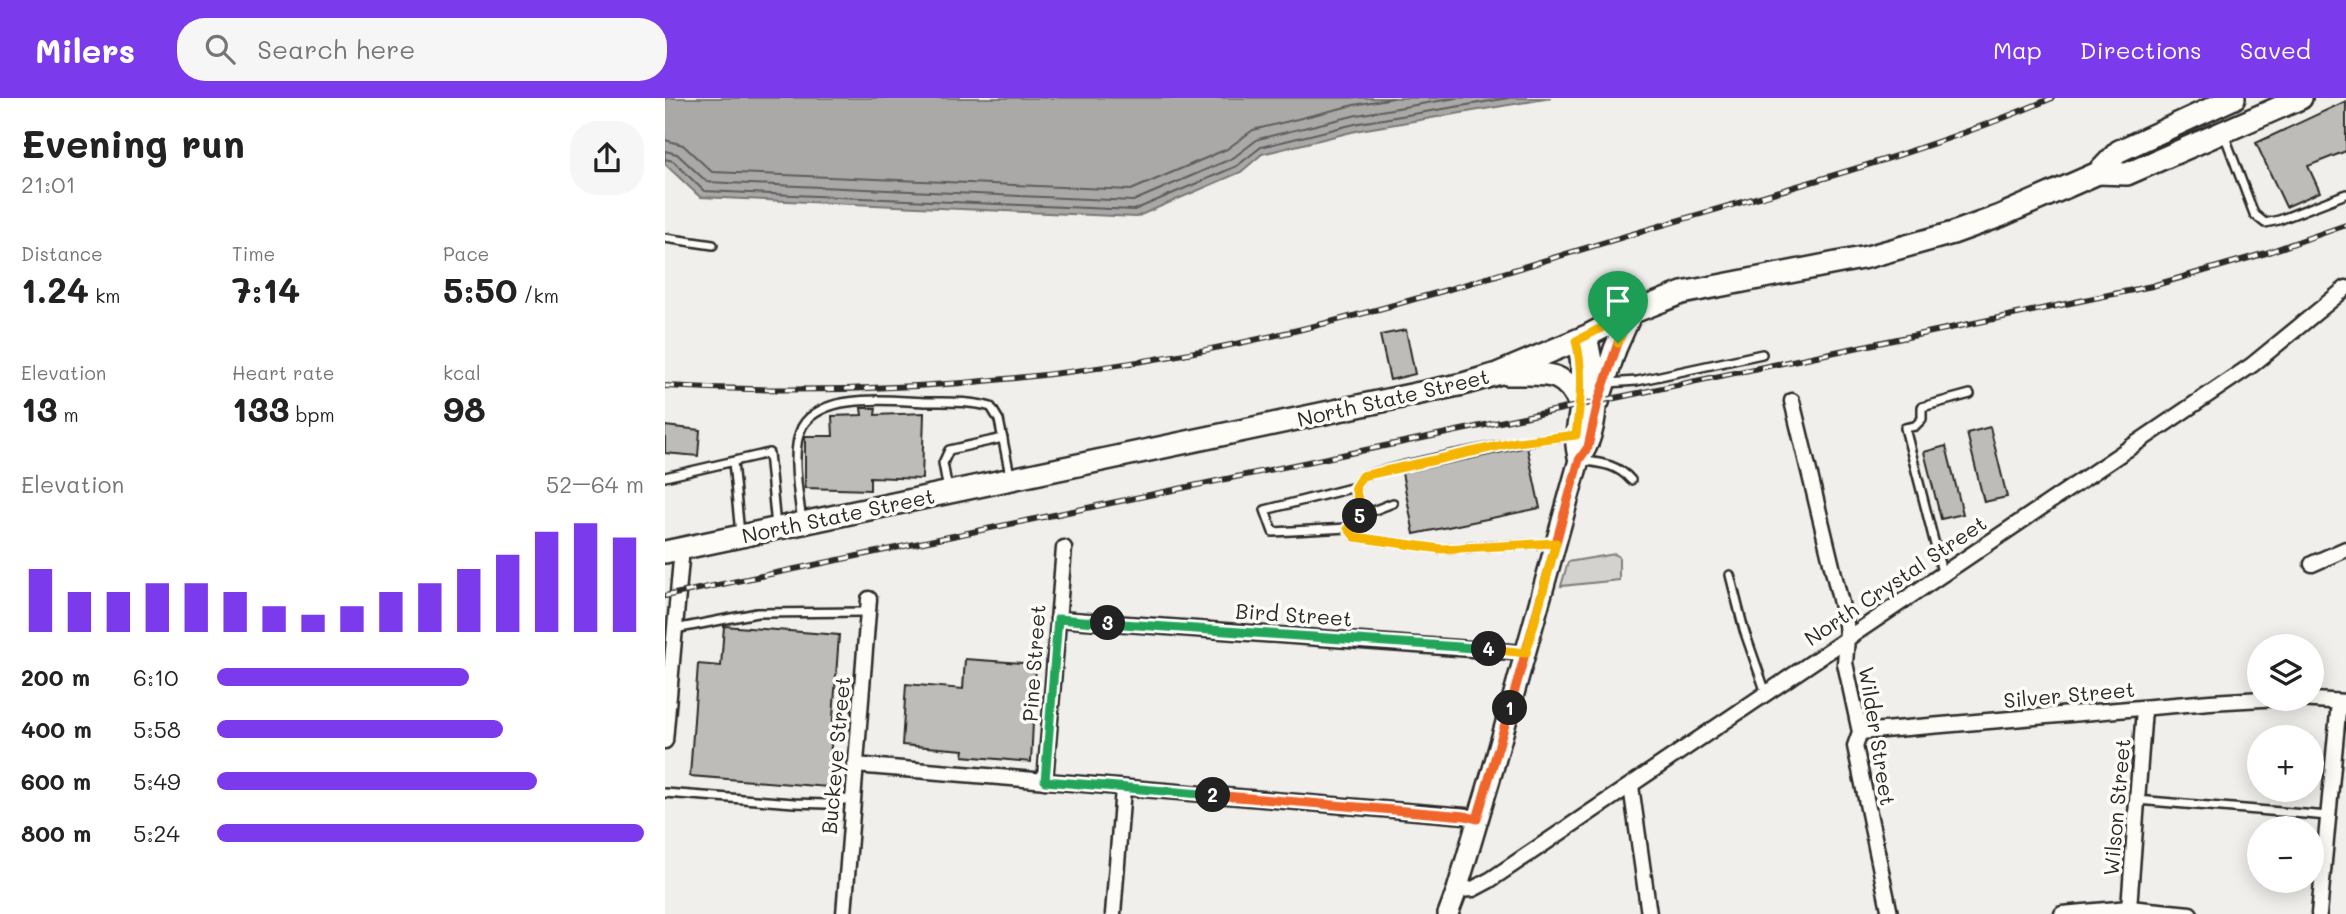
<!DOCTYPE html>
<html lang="en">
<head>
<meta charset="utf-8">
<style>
  body { margin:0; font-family:Mali,sans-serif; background:#f6f6f6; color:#222; height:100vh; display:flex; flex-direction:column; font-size:26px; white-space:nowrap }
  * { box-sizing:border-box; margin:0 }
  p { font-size:23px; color:#767676 }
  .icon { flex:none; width:38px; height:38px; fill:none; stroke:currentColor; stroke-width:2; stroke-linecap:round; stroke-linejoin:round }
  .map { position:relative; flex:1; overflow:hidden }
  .panel { display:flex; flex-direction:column; background:#fff; width:665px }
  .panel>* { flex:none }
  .controls { position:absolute; left:1582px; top:536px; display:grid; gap:14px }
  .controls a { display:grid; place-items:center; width:77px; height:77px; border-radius:50%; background:#fff; box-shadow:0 4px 18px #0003; font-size:35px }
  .pin { position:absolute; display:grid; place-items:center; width:60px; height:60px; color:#fff; margin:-72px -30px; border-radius:50% 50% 50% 0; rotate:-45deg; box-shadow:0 0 7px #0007 }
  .pin .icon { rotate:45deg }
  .km { position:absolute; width:35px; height:35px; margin:-18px; border-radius:50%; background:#222; color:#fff; font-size:19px; line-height:35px; text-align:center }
  .round { display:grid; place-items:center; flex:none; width:74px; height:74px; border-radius:28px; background:#f6f6f6 }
  .headline { display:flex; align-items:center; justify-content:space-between; height:119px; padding:0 21px }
  h1 { font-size:38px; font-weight:700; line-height:52px }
  .stats { display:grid; grid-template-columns:repeat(3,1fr); gap:10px; height:119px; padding:7px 21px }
  .stats div { display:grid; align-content:center }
  .stats b { font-size:35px; font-weight:700 }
  .stats small { font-size:19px; font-weight:400 }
  .stats p { font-size:19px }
  .chart { height:196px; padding:14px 21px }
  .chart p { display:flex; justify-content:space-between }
  .chart svg { width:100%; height:126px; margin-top:7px; stroke:#7c3aed; stroke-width:6 }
  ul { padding:0 21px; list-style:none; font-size:23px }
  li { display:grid; grid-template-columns:112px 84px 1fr; align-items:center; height:52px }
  li i { height:18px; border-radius:9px; background:#7c3aed }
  header { display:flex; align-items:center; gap:42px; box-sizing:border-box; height:98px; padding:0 35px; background:#7c3aed; color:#fff }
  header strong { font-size:33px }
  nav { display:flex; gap:38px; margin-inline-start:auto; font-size:24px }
  .search { width:490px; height:63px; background:#f6f6f6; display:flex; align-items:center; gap:18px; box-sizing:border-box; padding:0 24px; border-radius:28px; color:#767676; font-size:26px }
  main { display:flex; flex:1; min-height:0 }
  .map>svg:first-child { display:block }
  .green { fill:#d3d2cf; stroke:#7f7e7d; stroke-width:2 }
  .water { fill:#aaa9a7; stroke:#777775; stroke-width:2 }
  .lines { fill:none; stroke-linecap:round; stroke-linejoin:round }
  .shore { stroke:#5e5d5d; stroke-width:2 }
  .building { fill:#bdbcb8; stroke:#2b2b2b; stroke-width:2 }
  .lane-casing { stroke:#2b2b2b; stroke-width:12 }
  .street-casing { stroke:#2b2b2b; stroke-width:19 }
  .secondary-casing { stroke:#2b2b2b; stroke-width:24 }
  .primary-casing { stroke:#2b2b2b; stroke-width:26 }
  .lane { stroke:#fdfcf7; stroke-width:7 }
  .street { stroke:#fdfcf7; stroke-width:14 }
  .secondary { stroke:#fdfcf7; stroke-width:19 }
  .primary { stroke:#fdfcf7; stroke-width:21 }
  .rail-casing { stroke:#2b2b2b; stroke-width:6 }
  .rail { stroke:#fdfcf7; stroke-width:3.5; stroke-dasharray:10; stroke-linecap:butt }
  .split-1-casing { stroke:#fff; stroke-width:14 }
  .split-2-casing { stroke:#fff; stroke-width:14 }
  .split-3-casing { stroke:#fff; stroke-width:14 }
  .split-4-casing { stroke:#fff; stroke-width:14 }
  .split-5-casing { stroke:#fff; stroke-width:14 }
  .split-6-casing { stroke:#fff; stroke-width:14 }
  .split-1 { stroke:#f0652b; stroke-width:9 }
  .split-2 { stroke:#f0652b; stroke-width:9 }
  .split-3 { stroke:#22a559; stroke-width:9 }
  .split-4 { stroke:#22a559; stroke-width:9 }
  .split-5 { stroke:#f5b400; stroke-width:9 }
  .split-6 { stroke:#f5b400; stroke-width:9 }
  .labels { text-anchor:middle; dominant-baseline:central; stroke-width:7; stroke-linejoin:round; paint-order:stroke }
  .street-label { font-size:21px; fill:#2b2b2b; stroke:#fdfcf7 }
</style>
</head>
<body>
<header>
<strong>Milers</strong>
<div class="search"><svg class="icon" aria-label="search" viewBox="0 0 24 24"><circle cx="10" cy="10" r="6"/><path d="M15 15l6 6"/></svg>Search here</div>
<nav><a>Map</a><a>Directions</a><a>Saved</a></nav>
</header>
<main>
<section class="panel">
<div class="headline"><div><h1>Evening run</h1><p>21:01</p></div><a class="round"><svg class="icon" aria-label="share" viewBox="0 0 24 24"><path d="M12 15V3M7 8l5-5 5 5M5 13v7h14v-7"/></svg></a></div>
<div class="stats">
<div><p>Distance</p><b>1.24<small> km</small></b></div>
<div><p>Time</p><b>7:14</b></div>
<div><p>Pace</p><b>5:50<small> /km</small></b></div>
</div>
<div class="stats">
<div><p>Elevation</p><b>13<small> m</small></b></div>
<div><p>Heart rate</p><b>133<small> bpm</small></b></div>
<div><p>kcal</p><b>98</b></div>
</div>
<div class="chart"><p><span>Elevation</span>52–64 m</p>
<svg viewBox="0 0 160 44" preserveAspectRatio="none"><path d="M5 44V22M15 44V30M25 44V30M35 44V27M45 44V27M55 44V30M65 44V35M75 44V38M85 44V35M95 44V30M105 44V27M115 44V22M125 44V17M135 44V9M145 44V6M155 44V11"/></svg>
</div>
<ul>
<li><b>200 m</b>6:10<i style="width:59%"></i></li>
<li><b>400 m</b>5:58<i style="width:67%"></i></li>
<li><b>600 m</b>5:49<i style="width:75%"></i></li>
<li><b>800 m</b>5:24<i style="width:100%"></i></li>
</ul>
</section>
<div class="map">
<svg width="1681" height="816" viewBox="0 0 1681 816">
  <rect width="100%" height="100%" fill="#f0efeb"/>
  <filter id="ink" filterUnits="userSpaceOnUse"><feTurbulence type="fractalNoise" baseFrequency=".0143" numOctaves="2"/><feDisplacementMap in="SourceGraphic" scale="14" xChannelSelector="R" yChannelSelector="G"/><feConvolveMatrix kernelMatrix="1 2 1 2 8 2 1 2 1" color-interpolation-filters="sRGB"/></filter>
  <g filter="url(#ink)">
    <polygon class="green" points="950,456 954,459 954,482 896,488 903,464"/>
    <polygon class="water" points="0,0 886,0 695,32 597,56 576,74 471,119 35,99 0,66"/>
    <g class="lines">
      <g class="shore">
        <polyline points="0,42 18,47 47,74 466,92 562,51 588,32 689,7 728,0"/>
        <polyline points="0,53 12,56 42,84 468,103 568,60 593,41 692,17 791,0"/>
        <polyline points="0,61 8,63 39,93 469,112 572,68 596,49 694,25 844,0"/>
      </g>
    </g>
    <g class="building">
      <polygon points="1681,3 1681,53 1643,68 1655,94 1621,109 1591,45"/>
      <polygon points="741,232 750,276 725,282 715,237"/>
      <polygon points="196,310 211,310 210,317 259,315 257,381 205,379 205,392 140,390 140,338 168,338 167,318 197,317"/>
      <polygon points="0,328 35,332 33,358 0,355"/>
      <polygon points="1325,329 1342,399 1319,404 1302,335"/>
      <polygon points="1281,348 1298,416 1276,421 1259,354"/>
      <polygon points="862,349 875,410 749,436 737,375"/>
      <polygon points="59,528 174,537 163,689 25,678 33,566 56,568"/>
      <polygon points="300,561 371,566 366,664 298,658 299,652 237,647 241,586 298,591"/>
    </g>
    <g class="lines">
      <g class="lane-casing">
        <g id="lane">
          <polyline points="1559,36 1589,116 1600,125 1614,122 1681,96"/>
          <polyline points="0,140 48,147"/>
          <polyline points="943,285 972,283 1097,256"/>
          <path d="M915,362C936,365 952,366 966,382"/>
          <polyline points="68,364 75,436"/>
          <polyline points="0,379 104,355 111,429"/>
          <path d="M690,389L697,378C767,359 838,345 910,337"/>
          <polyline points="283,392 278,365 284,352 338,340"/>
          <polyline points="728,405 697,417 683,430 690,439 776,451 890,445"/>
          <path d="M137,424C134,399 125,352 137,329C145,314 166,306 183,304C209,300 237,303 263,304C285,304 305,303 326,309L334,322L345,377"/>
          <polyline points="683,430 608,434 600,412 690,389 697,417"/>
          <polyline points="1277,474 1240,330 1250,328 1257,321 1257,309 1305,296"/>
          <polyline points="1065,477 1079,532 1101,595"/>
          <polyline points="10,531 92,515 203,514"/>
          <polyline points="0,695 129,705 161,706 187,700"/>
          <polyline points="1472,702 1663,718"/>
        </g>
      </g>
      <g class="street-casing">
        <g id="street">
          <polyline points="1127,303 1181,526 1182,540 1180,565 1195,634 1190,648 1225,816"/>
          <polyline points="1647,466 1681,451"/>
          <polyline points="393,521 861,555"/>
          <polyline points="1618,600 1681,604"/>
          <polyline points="1195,634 1545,604 1615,600"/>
          <polyline points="0,643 17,450"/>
          <polyline points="190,667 800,718 812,721"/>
          <polyline points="380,683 399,450"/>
          <polyline points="966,688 984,816"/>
          <polyline points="792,792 808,791 825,782 1587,267 1681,190"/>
          <polyline points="1464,810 1479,611"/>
          <polyline points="179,816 204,501"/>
          <polyline points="448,816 458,691"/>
          <polyline points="1397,816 1464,810 1525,816"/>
          <polyline points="1654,816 1674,604"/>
        </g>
      </g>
      <g class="secondary-casing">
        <g id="secondary">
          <path d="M913,247C917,266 917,288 915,307C913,330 907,339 914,362"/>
          <path d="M783,816L792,792L828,671L914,362C940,324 931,279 922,238"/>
        </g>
      </g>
      <g class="primary-casing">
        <g id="primary">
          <polyline points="1433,75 1462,76 1636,0"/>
          <path d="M842,276C877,277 899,269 915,307"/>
          <polyline points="933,304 950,251 966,215"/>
          <polyline points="0,454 798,286 832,276 922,238 966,215 1017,195 1202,159 1288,135 1335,118 1433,75 1454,53 1569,0"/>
        </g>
      </g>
      <use href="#lane" class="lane"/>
      <use href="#street" class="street"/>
      <use href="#secondary" class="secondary"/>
      <use href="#primary" class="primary"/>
      <g class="rail-casing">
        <g id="rail">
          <path d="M0,288C212,300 427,281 633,232C749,204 863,167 978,133C1115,92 1255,57 1387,0"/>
          <polyline points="0,498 1487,188 1601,155 1681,127"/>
        </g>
      </g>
      <use href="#rail" class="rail"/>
    </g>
  </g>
  <g class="lines" filter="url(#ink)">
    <g class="split-1-casing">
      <polyline id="split-1" points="845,610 914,362 923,349 933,304 953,245"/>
    </g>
    <g class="split-2-casing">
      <polyline id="split-2" points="548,697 800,718 812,721 845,610"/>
    </g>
    <g class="split-3-casing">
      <polyline id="split-3" points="443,525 393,521 380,683 548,697"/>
    </g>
    <g class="split-4-casing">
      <polyline id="split-4" points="443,525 824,551"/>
    </g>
    <g class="split-5-casing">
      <polyline id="split-5" points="695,418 683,430 690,439 776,451 891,445 861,555 824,551"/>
    </g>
    <g class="split-6-casing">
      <path id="split-6" d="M695,418L697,417L690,389L697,378L852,344L911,337C915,306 919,274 911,243L965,215L953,245"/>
    </g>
    <use href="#split-1" class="split-1"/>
    <use href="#split-2" class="split-2"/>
    <use href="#split-3" class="split-3"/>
    <use href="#split-4" class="split-4"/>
    <use href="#split-5" class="split-5"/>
    <use href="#split-6" class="split-6"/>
  </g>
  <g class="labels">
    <g class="street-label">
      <text transform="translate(728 299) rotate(-13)">North State Street</text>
      <text transform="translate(173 417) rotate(-12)">North State Street</text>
      <text transform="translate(1230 482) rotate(-34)">North Crystal Street</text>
      <text transform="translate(629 516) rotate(4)">Bird Street</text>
      <text transform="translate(368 565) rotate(-86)">Pine Street</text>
      <text transform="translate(1404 596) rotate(-5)">Silver Street</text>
      <text transform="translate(1213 638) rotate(81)">Wilder Street</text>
      <text transform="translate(170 657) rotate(-85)">Buckeye Street</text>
      <text transform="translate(1451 709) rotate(-85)">Wilson Street</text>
    </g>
  </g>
</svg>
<div class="controls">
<a><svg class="icon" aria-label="layers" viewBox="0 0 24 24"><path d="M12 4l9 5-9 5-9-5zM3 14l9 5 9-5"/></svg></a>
<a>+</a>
<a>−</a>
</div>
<div class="pin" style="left:953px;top:245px;background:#1e9e55"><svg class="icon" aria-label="arrive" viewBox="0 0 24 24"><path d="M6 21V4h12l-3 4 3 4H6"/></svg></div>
<b class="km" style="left:845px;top:610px">1</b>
<b class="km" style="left:548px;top:697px">2</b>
<b class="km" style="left:443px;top:525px">3</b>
<b class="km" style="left:824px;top:551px">4</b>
<b class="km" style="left:695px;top:418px">5</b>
</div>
</main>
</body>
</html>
